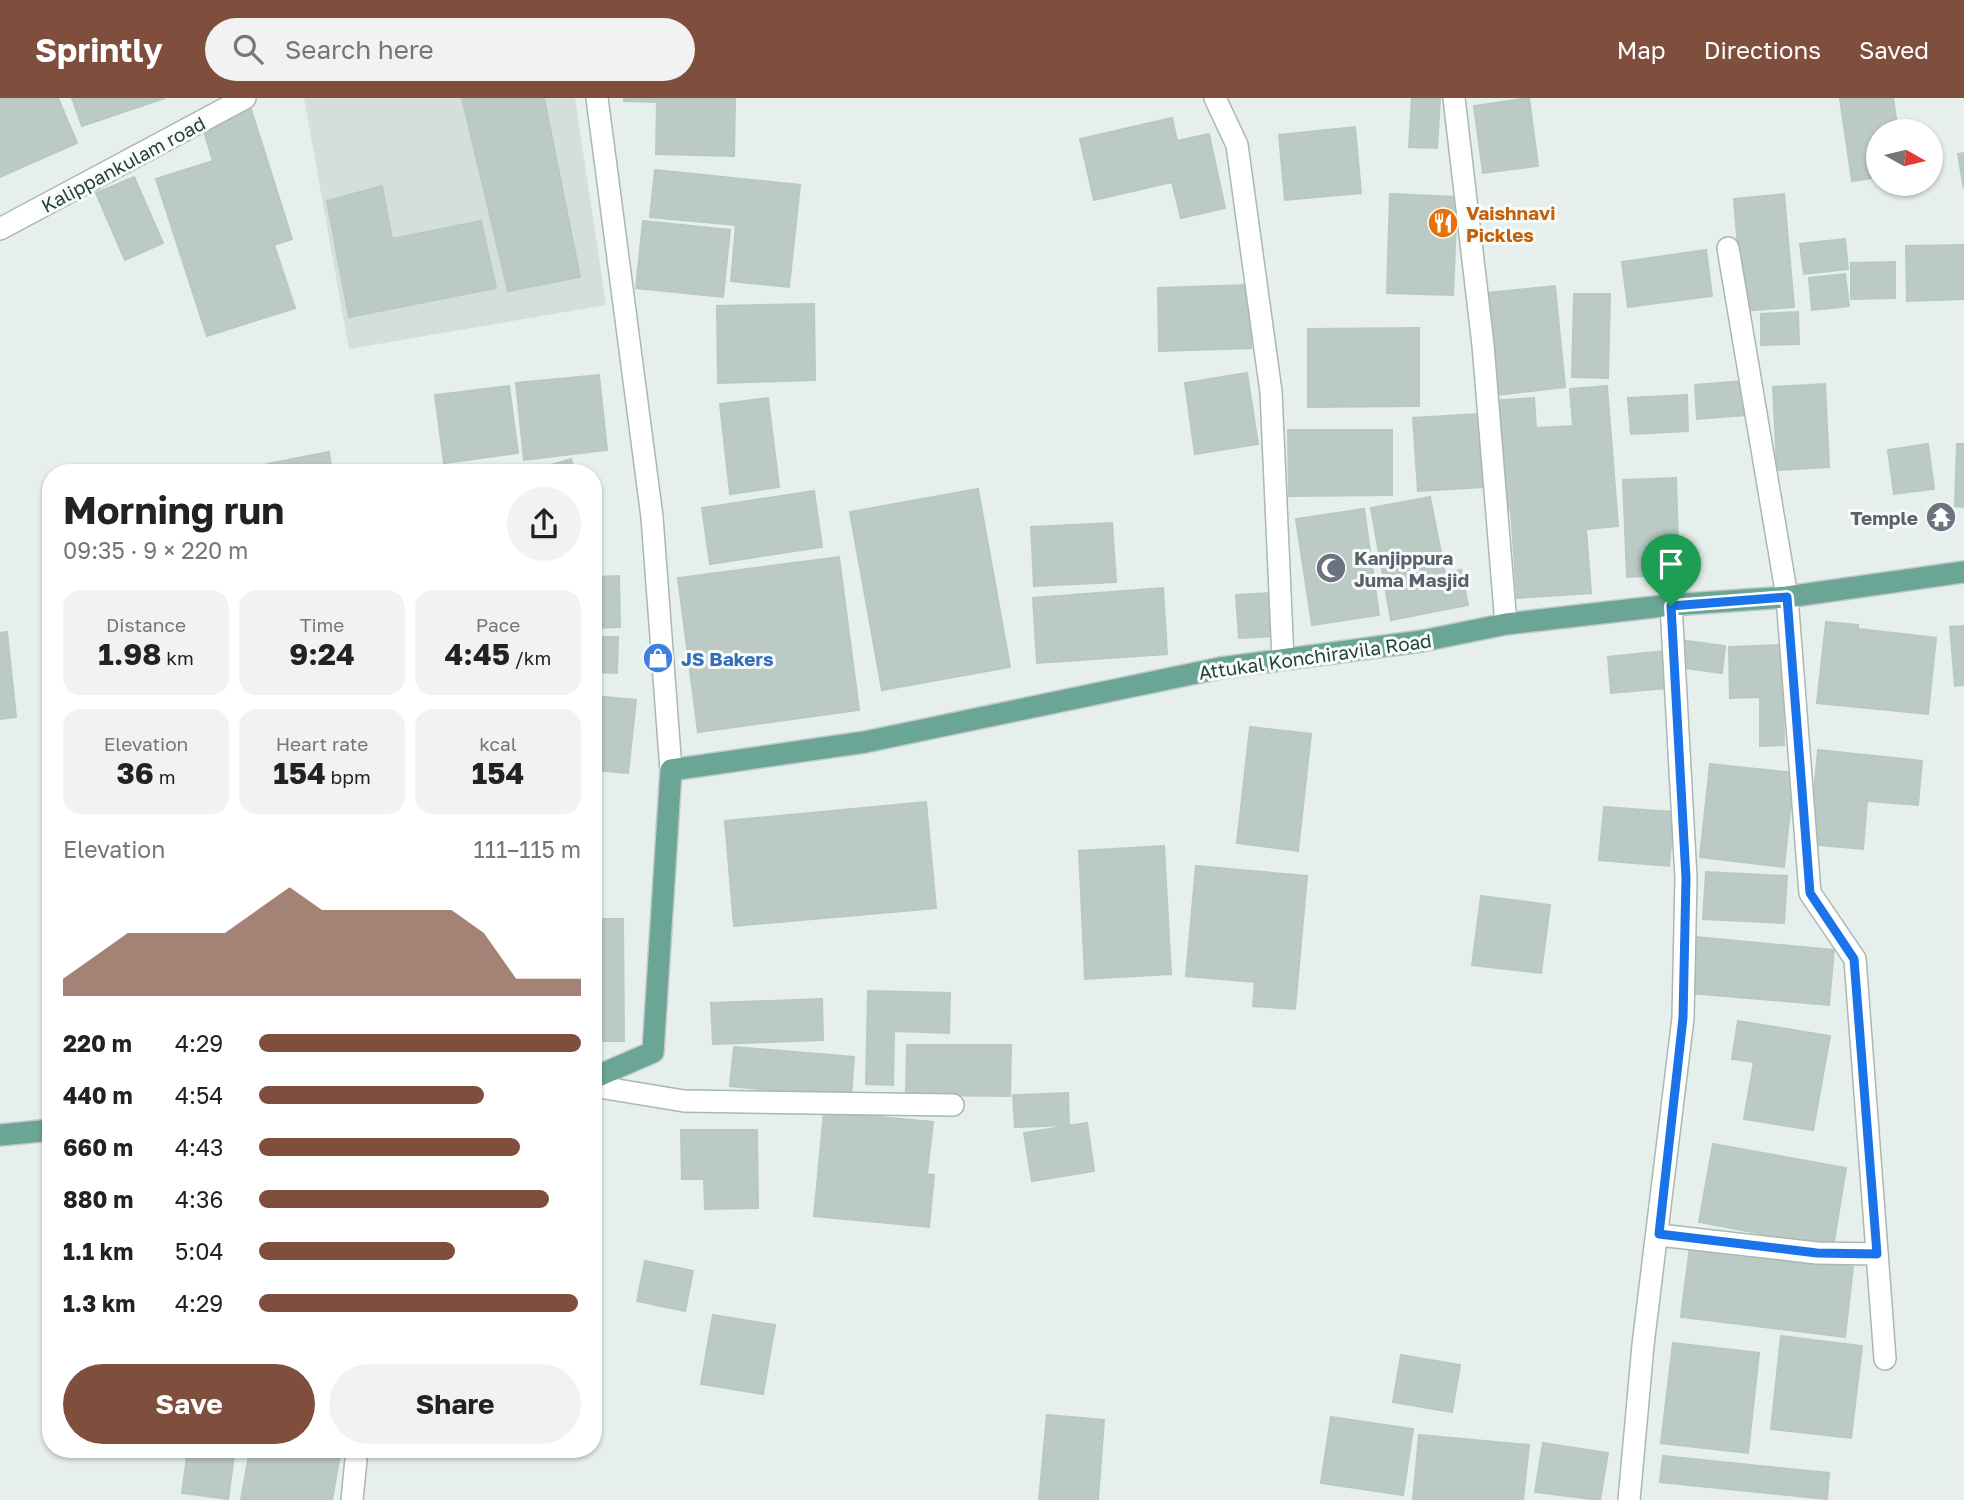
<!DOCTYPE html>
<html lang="en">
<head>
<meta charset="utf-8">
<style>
  body { margin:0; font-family:"Golos Text",sans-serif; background:#f2f2f2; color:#222; height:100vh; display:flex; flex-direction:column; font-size:26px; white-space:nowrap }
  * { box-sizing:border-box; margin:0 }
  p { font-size:23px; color:#767676 }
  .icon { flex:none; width:38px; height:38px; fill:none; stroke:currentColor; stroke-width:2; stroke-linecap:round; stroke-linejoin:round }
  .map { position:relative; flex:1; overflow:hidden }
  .side { position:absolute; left:42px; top:366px; width:560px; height:994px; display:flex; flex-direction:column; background:#fff; border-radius:28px; box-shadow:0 2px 5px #0004 }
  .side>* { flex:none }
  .needle { width:46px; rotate:98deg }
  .buttons { position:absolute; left:1866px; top:21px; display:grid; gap:14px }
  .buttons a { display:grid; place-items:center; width:77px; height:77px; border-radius:50%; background:#fff; box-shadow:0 2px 5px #0004; font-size:35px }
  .pin { position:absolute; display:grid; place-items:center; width:60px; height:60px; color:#fff; margin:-72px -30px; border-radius:50% 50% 50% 0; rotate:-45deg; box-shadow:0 0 7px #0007 }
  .pin .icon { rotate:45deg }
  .round { display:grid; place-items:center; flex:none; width:74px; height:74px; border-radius:37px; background:#f2f2f2 }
  .summary { display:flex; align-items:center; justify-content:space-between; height:119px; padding:0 21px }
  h1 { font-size:38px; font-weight:700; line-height:52px }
  .figures { display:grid; grid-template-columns:repeat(3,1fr); gap:10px; height:119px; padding:7px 21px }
  .figures div { display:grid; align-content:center; border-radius:18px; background:#f2f2f2; text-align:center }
  .figures b { font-size:30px; font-weight:700 }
  .figures small { font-size:19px; font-weight:400 }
  .figures p { font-size:19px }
  .chart { height:196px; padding:14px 21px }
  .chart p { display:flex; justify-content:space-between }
  .chart svg { width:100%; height:126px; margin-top:7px; fill:#804e3d; opacity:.7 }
  .cta { display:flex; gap:14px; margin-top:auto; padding:14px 21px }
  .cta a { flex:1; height:80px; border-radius:42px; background:#804e3d; color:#fff; font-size:28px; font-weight:700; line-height:80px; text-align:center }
  .cta a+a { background:#f2f2f2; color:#222 }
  ul { padding:0 21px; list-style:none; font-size:23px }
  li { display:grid; grid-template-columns:112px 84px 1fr; align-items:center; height:52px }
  li i { height:18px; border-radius:9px; background:#804e3d }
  header { display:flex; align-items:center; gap:42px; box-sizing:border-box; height:98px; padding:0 35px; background:#804e3d; color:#fff }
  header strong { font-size:33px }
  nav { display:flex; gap:38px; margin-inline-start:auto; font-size:24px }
  .search { width:490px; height:63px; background:#f2f2f2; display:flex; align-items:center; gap:18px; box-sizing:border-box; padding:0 24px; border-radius:38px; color:#767676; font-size:26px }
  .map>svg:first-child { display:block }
  .built { fill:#d4dfda }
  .building { fill:#bbcac4; stroke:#b8c9c2; stroke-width:2 }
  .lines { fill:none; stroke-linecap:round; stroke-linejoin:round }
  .minor-casing { stroke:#a8b8b2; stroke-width:24 }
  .major-casing { stroke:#c2cac8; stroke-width:24 }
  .minor { stroke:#fff; stroke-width:21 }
  .major { stroke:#6aa596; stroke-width:21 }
  .route-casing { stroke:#fff; stroke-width:14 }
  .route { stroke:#1a73e8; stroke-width:9 }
  .labels { text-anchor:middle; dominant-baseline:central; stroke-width:6; stroke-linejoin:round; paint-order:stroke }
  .street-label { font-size:19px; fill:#24423a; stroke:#f7fbf9 }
  .food-label { font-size:19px; font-weight:bold; fill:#c56008; stroke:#f7fbf9; text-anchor:start }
  .worship-label { font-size:19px; font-weight:bold; fill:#5b616d; stroke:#f7fbf9; text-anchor:end }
  .shop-label { font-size:19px; font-weight:bold; fill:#366cbe; stroke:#f7fbf9; text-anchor:start }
</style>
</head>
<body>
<header>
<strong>Sprintly</strong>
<div class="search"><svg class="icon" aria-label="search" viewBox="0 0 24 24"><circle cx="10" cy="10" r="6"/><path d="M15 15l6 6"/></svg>Search here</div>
<nav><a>Map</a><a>Directions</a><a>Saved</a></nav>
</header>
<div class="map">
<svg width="1964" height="1402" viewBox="0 0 1964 1402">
  <rect width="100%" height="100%" fill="#e6efeb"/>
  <polygon class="built" points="304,0 575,0 606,207 349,251"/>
  <g class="building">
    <polygon points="0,0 58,0 77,45 0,79"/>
    <polygon points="72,0 165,0 82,28"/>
    <polygon points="462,0 544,0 580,179 508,193"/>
    <polygon points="624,0 735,0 734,58 656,56 657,4 624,3"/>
    <polygon points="1412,0 1440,0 1437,50 1409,49"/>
    <polygon points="1529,0 1538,68 1483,75 1474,8"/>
    <polygon points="1893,0 1898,33 1878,33 1878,79 1852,83 1840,1"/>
    <polygon points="250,8 292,141 274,147 295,210 207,238 156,81 213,63 201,24"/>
    <polygon points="1172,20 1177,43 1209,36 1225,110 1181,120 1172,84 1094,102 1080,41"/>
    <polygon points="1355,29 1361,95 1285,102 1279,37"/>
    <polygon points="1964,55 1964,91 1958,56"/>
    <polygon points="655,72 800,87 789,189 731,183 736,127 650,119"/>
    <polygon points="134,79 163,145 125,162 96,95"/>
    <polygon points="382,88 392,141 481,123 496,190 349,219 327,103"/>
    <polygon points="1390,96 1457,99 1453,197 1387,195"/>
    <polygon points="1784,96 1794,209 1743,213 1734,101"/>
    <polygon points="643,123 730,132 723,199 636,190"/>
    <polygon points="1845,141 1848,171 1804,176 1800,146"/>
    <polygon points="1964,147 1964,201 1907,203 1906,148"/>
    <polygon points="1706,152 1712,198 1628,209 1622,164"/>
    <polygon points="1895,164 1895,200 1851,201 1851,165"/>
    <polygon points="1845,176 1849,208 1812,212 1809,180"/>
    <polygon points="1249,187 1251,250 1159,253 1158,190"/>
    <polygon points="1555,188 1565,289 1497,297 1487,195"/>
    <polygon points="1574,196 1610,196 1608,280 1572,279"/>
    <polygon points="814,206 815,282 718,285 717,208"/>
    <polygon points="1798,214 1799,246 1761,247 1761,216"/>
    <polygon points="1419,230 1419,308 1308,309 1308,231"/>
    <polygon points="1247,275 1258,346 1195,356 1185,285"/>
    <polygon points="599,277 607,352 524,362 516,285"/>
    <polygon points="1743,283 1746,317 1697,321 1695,287"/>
    <polygon points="1825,286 1829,369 1777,372 1773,289"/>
    <polygon points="509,288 518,355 444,365 435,297"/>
    <polygon points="1607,288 1618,428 1586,431 1591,495 1517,500 1511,412 1500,413 1492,303 1534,300 1536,330 1573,328 1570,291"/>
    <polygon points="1687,297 1688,333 1631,336 1628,300"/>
    <polygon points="768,300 779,389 730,396 720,306"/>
    <polygon points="1478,316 1483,389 1418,393 1413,320"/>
    <polygon points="1288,332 1392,332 1392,397 1289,398"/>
    <polygon points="1928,346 1934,391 1894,396 1888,352"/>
    <polygon points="1957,346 1964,346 1964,409 1955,408"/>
    <polygon points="329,354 332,374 269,374 267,366"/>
    <polygon points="571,361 575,374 528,374"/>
    <polygon points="1676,380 1679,476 1627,479 1623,382"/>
    <polygon points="978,391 1010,569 882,592 850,414"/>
    <polygon points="814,393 822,449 710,466 702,410"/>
    <polygon points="1430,399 1445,475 1461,472 1468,507 1391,522 1371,410"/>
    <polygon points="1364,411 1379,517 1312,527 1296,421"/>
    <polygon points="1112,425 1116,484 1034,488 1031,429"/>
    <polygon points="839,459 859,612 698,634 678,480"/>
    <polygon points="619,478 620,529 593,530 593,479"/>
    <polygon points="1163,490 1167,556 1037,565 1033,500"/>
    <polygon points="1274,495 1277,538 1239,540 1236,497"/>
    <polygon points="1826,524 1858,527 1858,531 1936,540 1928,616 1817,605"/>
    <polygon points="1964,528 1964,587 1955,588 1950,529"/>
    <polygon points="7,534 16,619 0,621 0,535"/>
    <polygon points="593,539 618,539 617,575 593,574"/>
    <polygon points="1680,542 1725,548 1722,575 1677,569"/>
    <polygon points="1782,547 1784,647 1760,648 1760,599 1730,600 1729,549"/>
    <polygon points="1664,553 1667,590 1611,595 1608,559"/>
    <polygon points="593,598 636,602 628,675 593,672"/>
    <polygon points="1250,629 1311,636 1298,753 1237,745"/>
    <polygon points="1818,652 1922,663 1918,707 1867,703 1863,751 1809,746"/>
    <polygon points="1710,666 1794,675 1784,769 1700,759"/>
    <polygon points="926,704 936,810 734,828 725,723"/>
    <polygon points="1604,709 1674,714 1669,768 1599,762"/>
    <polygon points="1164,748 1171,876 1085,881 1079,753"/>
    <polygon points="1196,768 1307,778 1295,911 1253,908 1255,884 1186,878"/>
    <polygon points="1706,774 1787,778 1784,825 1703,821"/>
    <polygon points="1481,798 1550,807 1541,875 1472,867"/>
    <polygon points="593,821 623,821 624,943 593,943"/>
    <polygon points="1695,839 1834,852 1829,907 1690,895"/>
    <polygon points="868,893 950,895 949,935 894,933 893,987 866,986"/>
    <polygon points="822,901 823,942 713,946 711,905"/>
    <polygon points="1738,923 1830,938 1813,1032 1744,1021 1754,964 1732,961"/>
    <polygon points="907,947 1011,947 1010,998 906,997"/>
    <polygon points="734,949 854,959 851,1000 730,988"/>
    <polygon points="1068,995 1069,1027 1015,1029 1013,997"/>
    <polygon points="824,1014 933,1024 927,1076 934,1077 929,1129 814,1118"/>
    <polygon points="1087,1025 1094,1073 1032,1083 1024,1035"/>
    <polygon points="681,1032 757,1032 758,1110 705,1111 704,1081 682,1081"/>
    <polygon points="1713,1046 1846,1070 1833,1149 1699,1124"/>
    <polygon points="1690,1148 1853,1169 1845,1239 1681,1219"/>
    <polygon points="645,1163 693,1173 685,1213 637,1203"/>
    <polygon points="713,1217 775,1227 763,1296 701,1286"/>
    <polygon points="1781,1238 1862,1248 1851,1340 1771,1331"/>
    <polygon points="1673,1245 1759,1255 1748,1355 1661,1345"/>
    <polygon points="1401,1257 1460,1267 1452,1314 1393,1304"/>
    <polygon points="1047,1317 1104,1322 1098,1402 1039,1402"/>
    <polygon points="1331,1319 1413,1331 1403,1397 1321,1385"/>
    <polygon points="1419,1337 1529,1347 1523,1402 1413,1402"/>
    <polygon points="1543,1345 1608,1355 1600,1402 1535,1394"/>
    <polygon points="188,1351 235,1351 228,1401 182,1395"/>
    <polygon points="250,1351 341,1351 332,1402 241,1402"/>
    <polygon points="1663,1358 1829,1375 1827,1401 1660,1384"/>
  </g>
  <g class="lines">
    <g class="minor-casing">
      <g id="minor">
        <polyline points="597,0 652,419 671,672"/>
        <polyline points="1215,0 1237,47 1271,294 1283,561"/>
        <polyline points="1454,0 1483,247 1506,526"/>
        <polyline points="0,131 245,0"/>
        <polyline points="1728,150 1787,499 1810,795 1855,861 1885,1261"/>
        <polyline points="593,988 684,1003 953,1007"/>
        <polyline points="1659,1137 1817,1155 1877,1156"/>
        <polyline points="352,1402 357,1351"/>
        <polyline points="1629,1402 1643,1247 1683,920 1686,780 1671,507"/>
      </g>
    </g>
    <g class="major-casing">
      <g id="major">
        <polyline points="593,980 653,954 671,672 865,644 1220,570 1422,543 1506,526 1671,507 1787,499 1964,474"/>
        <polyline points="0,1037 51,1032"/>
      </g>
    </g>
    <use href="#minor" class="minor"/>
    <use href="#major" class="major"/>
  </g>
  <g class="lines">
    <g class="route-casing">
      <polygon id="route" points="1787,499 1810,795 1854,861 1877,1156 1817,1155 1659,1136 1683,920 1686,780 1671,508"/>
    </g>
    <use href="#route" class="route"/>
  </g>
  <defs>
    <g id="restaurant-disc" transform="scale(1.575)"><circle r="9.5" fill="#e8710a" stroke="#f7fbf9"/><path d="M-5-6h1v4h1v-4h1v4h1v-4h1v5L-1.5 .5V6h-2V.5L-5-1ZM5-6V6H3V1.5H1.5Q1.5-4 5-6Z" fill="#fff"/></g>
    <g id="temple-disc" transform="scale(1.575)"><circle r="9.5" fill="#6b7280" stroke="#f7fbf9"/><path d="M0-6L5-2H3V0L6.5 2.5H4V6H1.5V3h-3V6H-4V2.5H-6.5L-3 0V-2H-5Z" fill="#fff"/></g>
    <g id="mosque-disc" transform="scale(1.575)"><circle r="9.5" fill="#6b7280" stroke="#f7fbf9"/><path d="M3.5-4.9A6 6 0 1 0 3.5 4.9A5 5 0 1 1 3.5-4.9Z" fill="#fff"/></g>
    <g id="shop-disc" transform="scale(1.575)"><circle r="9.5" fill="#3f7fe0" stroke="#f7fbf9"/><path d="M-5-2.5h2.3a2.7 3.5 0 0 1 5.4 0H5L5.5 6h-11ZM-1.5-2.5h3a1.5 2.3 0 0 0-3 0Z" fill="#fff"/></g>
  </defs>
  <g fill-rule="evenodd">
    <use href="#restaurant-disc" x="1443" y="125"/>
    <use href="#temple-disc" x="1941" y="419"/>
    <use href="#mosque-disc" x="1331" y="470"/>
    <use href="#shop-disc" x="658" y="560"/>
  </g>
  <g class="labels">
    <g class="street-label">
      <text transform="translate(123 66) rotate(-28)">Kalippankulam road</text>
      <text transform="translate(1315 558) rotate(-8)">Attukal Konchiravila Road</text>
    </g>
    <g class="food-label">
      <text x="1466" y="114">Vaishnavi<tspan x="1466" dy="22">Pickles</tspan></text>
    </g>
    <g class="worship-label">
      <text x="1918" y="419">Temple</text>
      <text x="1354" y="459" text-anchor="start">Kanjippura<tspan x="1354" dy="22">Juma Masjid</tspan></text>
    </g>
    <g class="shop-label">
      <text x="681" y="560">JS Bakers</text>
    </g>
  </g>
</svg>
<div class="buttons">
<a><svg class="needle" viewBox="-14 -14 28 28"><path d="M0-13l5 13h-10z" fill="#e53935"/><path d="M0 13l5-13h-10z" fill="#767676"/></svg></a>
</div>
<div class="pin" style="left:1671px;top:508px;background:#1e9e55"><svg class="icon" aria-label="arrive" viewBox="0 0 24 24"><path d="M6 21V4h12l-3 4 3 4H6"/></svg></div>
<section class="side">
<div class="summary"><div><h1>Morning run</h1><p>09:35 · 9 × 220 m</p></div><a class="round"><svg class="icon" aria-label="share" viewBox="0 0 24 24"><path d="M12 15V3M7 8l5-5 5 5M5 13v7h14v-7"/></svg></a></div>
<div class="figures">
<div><p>Distance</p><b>1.98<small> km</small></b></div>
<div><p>Time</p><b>9:24</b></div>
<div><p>Pace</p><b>4:45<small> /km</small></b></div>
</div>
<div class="figures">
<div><p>Elevation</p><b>36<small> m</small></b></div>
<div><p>Heart rate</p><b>154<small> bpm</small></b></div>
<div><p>kcal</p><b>154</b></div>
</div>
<div class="chart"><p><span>Elevation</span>111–115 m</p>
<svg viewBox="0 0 160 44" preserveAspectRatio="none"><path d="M0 44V38L10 30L20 22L30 22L40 22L50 22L60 14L70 6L80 14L90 14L100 14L110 14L120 14L130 22L140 38L150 38L160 38V44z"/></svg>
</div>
<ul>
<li><b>220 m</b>4:29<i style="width:100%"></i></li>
<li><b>440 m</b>4:54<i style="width:70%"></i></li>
<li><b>660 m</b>4:43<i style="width:81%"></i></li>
<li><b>880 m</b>4:36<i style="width:90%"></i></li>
<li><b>1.1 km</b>5:04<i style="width:61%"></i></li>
<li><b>1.3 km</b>4:29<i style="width:99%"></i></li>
</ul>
<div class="cta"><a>Save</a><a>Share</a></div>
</section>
</div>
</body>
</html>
